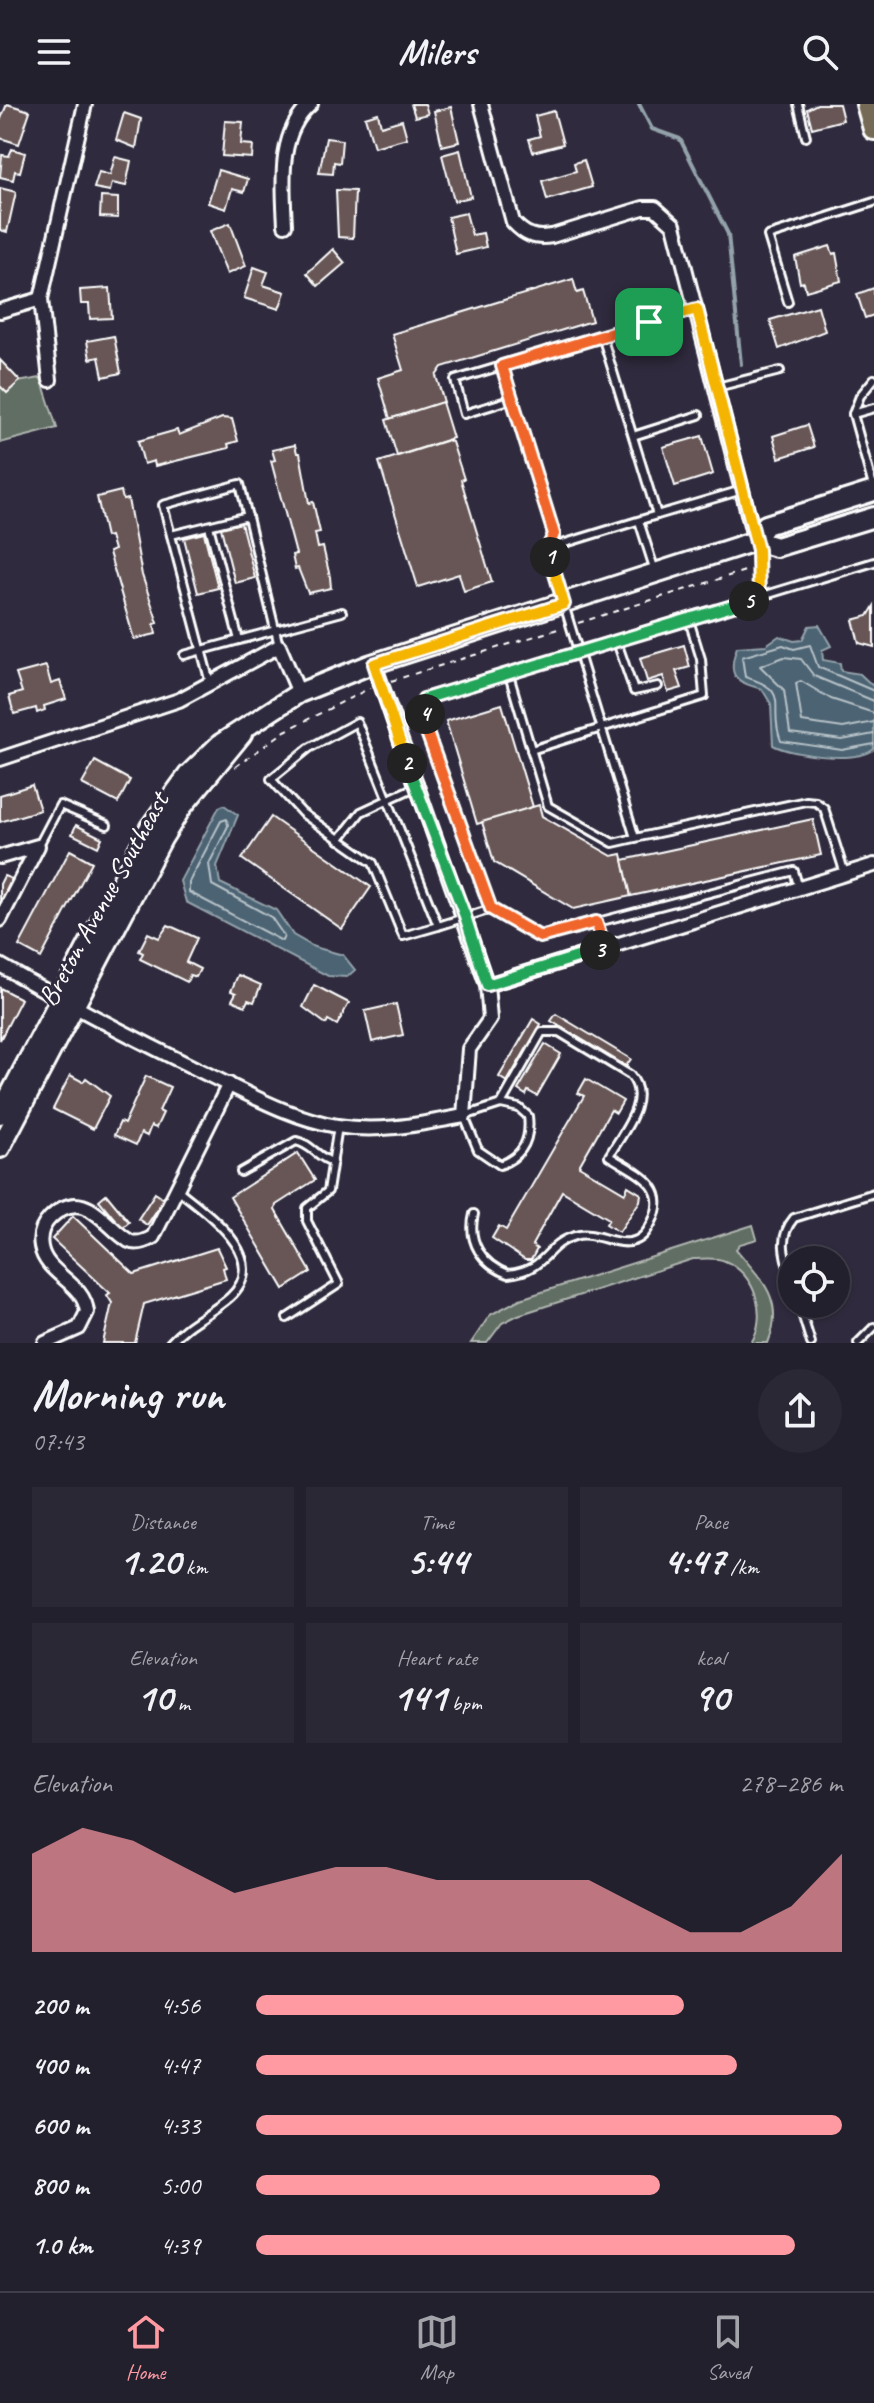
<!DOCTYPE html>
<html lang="en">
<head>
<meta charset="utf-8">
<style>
  body { margin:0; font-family:Caveat,sans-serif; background:#2b2836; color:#f1f3f6; height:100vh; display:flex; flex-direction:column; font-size:30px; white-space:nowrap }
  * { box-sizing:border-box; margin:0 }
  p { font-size:26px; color:#a3a3aa }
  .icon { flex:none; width:44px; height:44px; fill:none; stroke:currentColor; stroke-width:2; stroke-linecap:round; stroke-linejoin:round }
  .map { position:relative; height:1239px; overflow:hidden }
  .details { display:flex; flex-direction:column; background:#23202e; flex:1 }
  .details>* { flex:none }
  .tools { position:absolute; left:778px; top:1142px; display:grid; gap:16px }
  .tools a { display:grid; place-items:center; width:72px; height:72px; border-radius:50%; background:#23202e; box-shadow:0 2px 6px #0004,0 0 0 2px #403e4a; font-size:40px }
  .pin { position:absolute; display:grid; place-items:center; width:68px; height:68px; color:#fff; margin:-34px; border-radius:16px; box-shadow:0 4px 12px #0006 }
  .km { position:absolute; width:40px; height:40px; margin:-20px; border-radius:50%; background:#222; color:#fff; font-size:22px; line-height:40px; text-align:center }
  .round { display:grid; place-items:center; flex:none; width:84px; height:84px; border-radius:42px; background:#2b2836 }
  .overview { display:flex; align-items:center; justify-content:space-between; height:136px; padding:0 32px }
  h1 { font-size:44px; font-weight:600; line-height:60px }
  .metrics { display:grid; grid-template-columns:repeat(3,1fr); gap:12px; height:136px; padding:8px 32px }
  .metrics div { display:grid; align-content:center; border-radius:0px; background:#2b2836; text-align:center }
  .metrics b { font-size:40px; font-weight:600 }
  .metrics small { font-size:22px; font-weight:400 }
  .metrics p { font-size:22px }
  .chart { height:224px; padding:16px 32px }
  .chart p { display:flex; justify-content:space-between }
  .chart svg { width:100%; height:144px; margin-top:8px; fill:#ff9aa2; opacity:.7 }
  ul { padding:0 32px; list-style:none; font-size:26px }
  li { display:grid; grid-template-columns:128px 96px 1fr; align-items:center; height:60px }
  li i { height:20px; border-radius:10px; background:#ff9aa2 }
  header { display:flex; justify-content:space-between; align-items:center; height:104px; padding:0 32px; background:#23202e; font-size:36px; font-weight:600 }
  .tab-bar { display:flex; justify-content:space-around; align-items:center; height:112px; border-top:2px solid #403e4a; background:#23202e; font-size:22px; color:#a3a3aa }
  .tab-bar a { display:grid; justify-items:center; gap:4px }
  .tab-bar .current { color:#ff9aa2 }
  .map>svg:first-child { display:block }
  .green { fill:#616e63; stroke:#b0b6b1; stroke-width:2 }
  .water { fill:#4b6473; stroke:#93a2ab; stroke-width:2 }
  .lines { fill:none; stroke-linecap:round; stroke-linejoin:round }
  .shore { stroke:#b7c1c7; stroke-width:2 }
  .stream { stroke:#93a2ab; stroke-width:4 }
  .building { fill:#685756; stroke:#fff; stroke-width:2 }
  .lane-casing { stroke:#fff; stroke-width:12 }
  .street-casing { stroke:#fff; stroke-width:18 }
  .secondary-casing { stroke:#fff; stroke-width:24 }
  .primary-casing { stroke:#fff; stroke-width:26 }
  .path { stroke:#fff; stroke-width:2; stroke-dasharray:6 6; stroke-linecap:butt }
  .lane { stroke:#2f2a3d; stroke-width:6 }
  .street { stroke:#2f2a3d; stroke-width:12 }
  .secondary { stroke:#2f2a3d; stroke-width:18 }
  .primary { stroke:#756a55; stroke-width:20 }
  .split-1-casing { stroke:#fff; stroke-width:16 }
  .split-2-casing { stroke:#fff; stroke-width:16 }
  .split-3-casing { stroke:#fff; stroke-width:16 }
  .split-4-casing { stroke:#fff; stroke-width:16 }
  .split-5-casing { stroke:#fff; stroke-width:16 }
  .split-6-casing { stroke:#fff; stroke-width:16 }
  .split-1 { stroke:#f0652b; stroke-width:10 }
  .split-2 { stroke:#f5b400; stroke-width:10 }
  .split-3 { stroke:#22a559; stroke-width:10 }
  .split-4 { stroke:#f0652b; stroke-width:10 }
  .split-5 { stroke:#22a559; stroke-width:10 }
  .split-6 { stroke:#f5b400; stroke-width:10 }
  .labels { text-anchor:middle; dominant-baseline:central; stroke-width:6; stroke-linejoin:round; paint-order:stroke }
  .street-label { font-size:28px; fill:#fff; stroke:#2f2a3d }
</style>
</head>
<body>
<header><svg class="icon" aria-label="menu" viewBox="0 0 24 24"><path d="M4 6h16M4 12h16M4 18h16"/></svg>Milers<svg class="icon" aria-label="search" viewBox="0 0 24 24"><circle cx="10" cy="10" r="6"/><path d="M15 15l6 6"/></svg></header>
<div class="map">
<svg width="874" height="1239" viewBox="0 0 874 1239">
  <rect width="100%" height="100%" fill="#2f2a3d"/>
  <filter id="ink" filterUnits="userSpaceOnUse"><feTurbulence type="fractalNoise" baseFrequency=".0125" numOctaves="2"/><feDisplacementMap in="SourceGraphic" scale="16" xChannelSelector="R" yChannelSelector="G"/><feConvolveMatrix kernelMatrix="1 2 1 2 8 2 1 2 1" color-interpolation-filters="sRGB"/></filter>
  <g filter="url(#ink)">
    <g class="green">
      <polygon points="41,274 57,324 0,339 0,281"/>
      <path d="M753,1121L757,1135L740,1140L736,1145C761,1176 786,1195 768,1239H751C768,1212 756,1170 725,1157C716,1153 703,1155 693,1155L518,1211L502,1219L487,1239H471L490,1211L520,1195Z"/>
    </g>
    <g class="water">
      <path d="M819,521L831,542L822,546L823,556L840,559L841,567L860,570L874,583V645C857,660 792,651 773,641L771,600L762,585C736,578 726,573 737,543L766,541L779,532L794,537L802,536L809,522Z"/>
      <polygon points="224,701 238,711 217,762 220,779 276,806 293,831 314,843 343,851 355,866 347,873 328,872 186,798 180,777 219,703"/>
    </g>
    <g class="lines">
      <g class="shore">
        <path d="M874,587L818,563L810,541L794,545L783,541L742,553L745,573C794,587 767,602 781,637L842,646L874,640"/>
        <polyline points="874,597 814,572 801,555 784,553 760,562 784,586 790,629 842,636 874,630"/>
        <polyline points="874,609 831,595 801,577 796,579 802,618 843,624 874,618"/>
        <polygon points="227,715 228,722 209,760 212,781 271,813 284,832 282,837 189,788 189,778 221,717"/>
      </g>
      <polyline class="stream" points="639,0 652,25 680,35 728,130 741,260"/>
    </g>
    <g class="building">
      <polygon points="7,0 30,7 19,40 0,34 0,17"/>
      <polygon points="411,0 425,0 428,10 415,13"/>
      <polygon points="817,0 839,0 843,16 812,24 807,5"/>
      <polygon points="451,3 459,38 442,42 434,7"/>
      <polygon points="554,7 563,40 533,48 529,35 540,32 535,12"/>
      <polygon points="124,9 141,15 136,44 116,36"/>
      <polygon points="378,9 381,22 402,16 407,34 374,43 365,13"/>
      <polygon points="225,17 243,18 241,40 253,41 252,54 222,52"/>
      <polygon points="326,34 342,36 340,59 334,58 333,70 319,69"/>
      <polygon points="12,45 25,49 20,68 15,67 13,76 0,73 2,51 9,52"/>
      <polygon points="460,46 471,93 454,97 442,51"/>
      <polygon points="115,53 131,57 126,82 112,79 110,87 94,84 99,68 110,71"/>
      <polygon points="584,56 592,83 547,96 542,77 576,67 574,59"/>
      <polygon points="218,66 248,75 244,88 232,85 226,105 208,99"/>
      <polygon points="0,84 16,88 7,128 0,126"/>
      <polygon points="336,86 355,87 353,134 338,133"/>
      <polygon points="101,93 118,94 118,114 100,113"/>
      <polygon points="466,109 472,131 483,129 486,143 456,150 448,113"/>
      <polygon points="230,119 246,162 227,170 210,127"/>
      <polygon points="830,142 833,150 836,149 841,177 806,187 804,178 800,179 795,153"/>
      <polygon points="333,145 345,159 318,182 307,169"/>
      <polygon points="254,163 268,168 263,181 285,188 279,205 244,194"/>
      <polygon points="573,175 577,189 583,187 592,217 442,263 436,272 444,298 390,315 378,274 403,266 392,230"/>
      <polygon points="110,184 112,214 90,215 89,200 81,200 80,186"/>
      <polygon points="874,184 874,211 865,214 857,190"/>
      <polygon points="818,202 825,227 779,245 770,216"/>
      <polygon points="114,232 121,269 103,273 99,253 90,255 87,237"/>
      <polygon points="0,256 20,277 7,289 0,282"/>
      <polygon points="442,298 453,334 397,352 386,316"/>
      <polygon points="222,314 232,315 238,337 228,340 229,344 155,362 154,357 144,360 138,337 177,326 179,331"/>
      <polygon points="807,321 814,343 779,354 773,332"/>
      <polygon points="702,332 713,370 675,382 663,343"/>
      <polygon points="448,336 452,338 464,375 461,376 492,478 464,487 459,470 418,483 379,358"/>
      <polygon points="295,341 297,349 300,349 309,399 313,398 320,428 315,429 318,444 323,443 330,473 331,484 308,489 298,464 295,465 292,451 296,450 271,357 275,356 272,346"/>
      <polygon points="121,387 123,396 128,395 142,471 158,519 154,520 156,530 134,535 109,448 114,446 110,432 106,433 97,393"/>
      <polygon points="241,419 255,474 235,479 221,424"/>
      <polygon points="204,429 218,484 198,489 184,434"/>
      <polygon points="874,502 874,543 859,539 853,516 868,512"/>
      <polygon points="684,541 690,563 676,567 682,584 668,588 663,572 647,577 640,554"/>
      <polygon points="46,562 51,580 60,577 66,595 44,602 45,606 37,609 36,604 14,610 9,592 22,588 16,570"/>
      <polygon points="502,600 533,703 477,720 446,617"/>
      <polygon points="95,657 130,676 118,699 82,680"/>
      <polygon points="32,681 40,706 0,718 0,691"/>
      <polygon points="539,701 542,712 612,752 622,750 631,792 573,805 494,758 482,718"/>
      <polygon points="271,713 371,783 342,825 242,755"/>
      <polygon points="813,715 821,751 631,792 623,756"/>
      <polygon points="76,721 102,734 98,743 72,730"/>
      <polygon points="70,746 92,758 41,854 19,842"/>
      <polygon points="4,772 12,775 0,800 0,780"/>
      <polygon points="168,821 197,834 186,858 200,865 196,873 190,871 187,878 140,855 143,849 139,847 148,829 159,834"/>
      <polygon points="238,871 261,881 254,898 248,896 245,902 232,896 236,889 231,887"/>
      <polygon points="314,881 349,899 337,921 328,916 326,920 303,903"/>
      <polygon points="0,884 21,895 0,936"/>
      <polygon points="396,900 403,931 372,938 365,907"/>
      <polygon points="556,910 631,955 626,962 551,917"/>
      <polygon points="533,915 541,920 507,978 499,973"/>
      <polygon points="545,940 561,950 537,992 528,987 526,991 518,986"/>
      <polygon points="70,971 83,978 86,974 110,992 93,1025 53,1005"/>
      <polygon points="146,972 170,983 159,1007 163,1009 156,1024 151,1022 147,1032 141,1029 136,1041 114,1031 120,1018 124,1020"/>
      <polygon points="586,975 623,997 616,1009 611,1006 579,1062 625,1089 628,1082 641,1090 640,1097 619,1128 606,1120 609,1115 562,1087 532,1141 537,1145 531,1156 525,1156 492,1134 499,1122 506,1126 584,992 578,989"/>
      <polygon points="298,1049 315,1076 276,1101 275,1106 311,1168 284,1185 230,1093"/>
      <polygon points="155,1089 164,1095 147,1121 138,1115"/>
      <polygon points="106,1090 129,1118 122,1124 99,1096"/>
      <polygon points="73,1112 134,1170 217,1144 226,1163 223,1164 226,1175 144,1200 135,1239 103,1239 112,1199 107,1191 110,1189 52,1135"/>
    </g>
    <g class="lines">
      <g class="lane-casing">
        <g id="lane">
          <polyline points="798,0 806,33"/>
          <polyline points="788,198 768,132 874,98"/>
          <polyline points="602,232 695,205"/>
          <polyline points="502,262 554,430 549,451 635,734 806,697 816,698 824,704 845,770"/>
          <polyline points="874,275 860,292 853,310 874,386"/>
          <polyline points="717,283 780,267"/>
          <polyline points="513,295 464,310 455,276 602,232 657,411 549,444"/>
          <polyline points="853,310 874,304"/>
          <polyline points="633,332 699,311"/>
          <polyline points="657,411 742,386"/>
          <polyline points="639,417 655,467"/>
          <polyline points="209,422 239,536"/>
          <polyline points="171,431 248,412"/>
          <polyline points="757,442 759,494"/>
          <polyline points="617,538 634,587 658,582"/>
          <polyline points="184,551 342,508"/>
          <polyline points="509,571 548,702 613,739 635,734"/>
          <polyline points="210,579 163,401 240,380 279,542"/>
          <polygon points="357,618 438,822 403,832 373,759 302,709 271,675 309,644"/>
          <polyline points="531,646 704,592 701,555 689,516"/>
          <polyline points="339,736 361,708 415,683"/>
          <polyline points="39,741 60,701 107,721"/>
          <polyline points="799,785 794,767 540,833 491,805 426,626 424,595 874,458"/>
          <polyline points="596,818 605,844"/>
          <polyline points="438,822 491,805"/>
          <path d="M501,1000L519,1004L528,1012C531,1036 523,1052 500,1061L478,1046L464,1012Z"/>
          <path d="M241,1068L296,1037C312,1040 317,1054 333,1058"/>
          <path d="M474,1110C467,1138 482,1160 508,1170C548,1166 545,1140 575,1132C594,1126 611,1141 630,1138C642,1136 647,1128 652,1118C671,1081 636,1069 609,1052C622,1029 652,996 630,971L559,928H542L501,1000"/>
          <path d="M792,1177C785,1154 777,1134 794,1114L874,1089"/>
          <polyline points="799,1200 811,1239"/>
          <polyline points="287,1214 339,1180 307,1117 307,1104 328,1087 338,1022"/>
          <path d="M170,1239C187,1219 211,1210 230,1193C273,1153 205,1108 177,1085"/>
          <polyline points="858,1239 874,1223"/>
        </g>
      </g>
      <g class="street-casing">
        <g id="street">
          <path d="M481,0L513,118C525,131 534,135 552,132L643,104H655L674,121L755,437"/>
          <path d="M285,121C283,80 277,29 311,0"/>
          <polyline points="0,207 41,195"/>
          <polyline points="50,276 41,195 85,0"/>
          <polyline points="0,655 179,596 279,542 299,589"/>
          <polyline points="0,753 38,742 0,816"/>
          <path d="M0,861C71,902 143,939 217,975C254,993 295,1015 337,1022C380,1029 421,1020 464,1012L469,945L490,915L487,881L374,560"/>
          <polyline points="487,881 874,761"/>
          <path d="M45,1239L79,1224L87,1208C84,1178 46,1171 41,1143C39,1132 42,1122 50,1114C84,1080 104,1122 129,1137C137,1141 146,1137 153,1133L229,980"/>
        </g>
      </g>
      <g class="secondary-casing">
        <g id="secondary">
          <polyline points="755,437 766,421 874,387"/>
          <polyline points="0,1010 150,723 188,671 220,640 299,589 369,561 755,437 776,443 874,413"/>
          <polyline points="0,1044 162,735 182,703 242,630"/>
        </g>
      </g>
      <g class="primary-casing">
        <polyline id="primary" points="867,0 874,25"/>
      </g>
      <g class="path">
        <polyline points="578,519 748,466"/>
        <polyline points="391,577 561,524"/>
        <polyline points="235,663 285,627 370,584"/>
      </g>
      <use href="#lane" class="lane"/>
      <use href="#street" class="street"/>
      <use href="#secondary" class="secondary"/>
      <use href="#primary" class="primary"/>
    </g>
  </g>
  <g class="lines" filter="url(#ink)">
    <g class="split-1-casing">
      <polyline id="split-1" points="550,453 548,444 554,430 502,262 649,218"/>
    </g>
    <g class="split-2-casing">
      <polyline id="split-2" points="407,659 374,560 564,500 550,453"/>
    </g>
    <g class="split-3-casing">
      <polyline id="split-3" points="407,659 465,812 487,881 600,846"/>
    </g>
    <g class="split-4-casing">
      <polyline id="split-4" points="425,610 426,626 491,805 540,833 596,818 605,844 600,846"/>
    </g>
    <g class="split-5-casing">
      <polyline id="split-5" points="425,610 424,595 749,497"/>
    </g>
    <g class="split-6-casing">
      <polyline id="split-6" points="649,218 697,205 758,446 759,494 749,497"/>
    </g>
    <use href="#split-1" class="split-1"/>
    <use href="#split-2" class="split-2"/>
    <use href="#split-3" class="split-3"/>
    <use href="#split-4" class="split-4"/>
    <use href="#split-5" class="split-5"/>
    <use href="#split-6" class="split-6"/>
  </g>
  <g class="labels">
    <g class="street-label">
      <text transform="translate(103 795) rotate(-61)">Breton Avenue Southeast</text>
    </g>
  </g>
</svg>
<div class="tools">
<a><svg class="icon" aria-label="locate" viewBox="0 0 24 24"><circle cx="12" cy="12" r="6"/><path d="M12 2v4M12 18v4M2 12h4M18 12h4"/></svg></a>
</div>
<div class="pin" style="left:649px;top:218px;background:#1e9e55"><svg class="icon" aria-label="arrive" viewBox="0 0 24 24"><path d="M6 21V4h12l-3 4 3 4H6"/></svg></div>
<b class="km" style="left:550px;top:453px">1</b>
<b class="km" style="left:407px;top:659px">2</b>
<b class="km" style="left:600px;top:846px">3</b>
<b class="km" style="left:425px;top:610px">4</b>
<b class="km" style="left:749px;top:497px">5</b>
</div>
<section class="details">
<div class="overview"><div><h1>Morning run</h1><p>07:43</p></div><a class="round"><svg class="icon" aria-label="share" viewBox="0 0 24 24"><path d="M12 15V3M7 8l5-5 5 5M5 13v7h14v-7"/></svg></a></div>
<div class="metrics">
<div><p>Distance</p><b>1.20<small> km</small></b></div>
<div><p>Time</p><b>5:44</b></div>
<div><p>Pace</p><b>4:47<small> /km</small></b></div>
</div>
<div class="metrics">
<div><p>Elevation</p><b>10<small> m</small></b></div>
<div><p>Heart rate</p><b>141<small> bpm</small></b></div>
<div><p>kcal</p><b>90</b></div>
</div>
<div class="chart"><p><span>Elevation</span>278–286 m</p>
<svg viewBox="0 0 160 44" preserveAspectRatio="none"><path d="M0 44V14L10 6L20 10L30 18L40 26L50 22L60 18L70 18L80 22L90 22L100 22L110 22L120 30L130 38L140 38L150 30L160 14V44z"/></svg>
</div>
<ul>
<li><b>200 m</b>4:56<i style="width:73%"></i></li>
<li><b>400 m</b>4:47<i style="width:82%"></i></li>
<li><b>600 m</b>4:33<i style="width:100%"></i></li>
<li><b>800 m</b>5:00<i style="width:69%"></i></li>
<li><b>1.0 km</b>4:39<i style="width:92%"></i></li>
</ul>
</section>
<nav class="tab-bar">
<a class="current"><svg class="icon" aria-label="home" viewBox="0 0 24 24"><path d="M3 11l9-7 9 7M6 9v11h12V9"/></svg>Home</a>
<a><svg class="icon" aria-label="map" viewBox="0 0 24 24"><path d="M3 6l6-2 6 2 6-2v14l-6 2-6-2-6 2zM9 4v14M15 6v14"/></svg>Map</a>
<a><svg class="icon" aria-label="saved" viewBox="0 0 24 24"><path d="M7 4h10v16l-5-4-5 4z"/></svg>Saved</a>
</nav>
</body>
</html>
